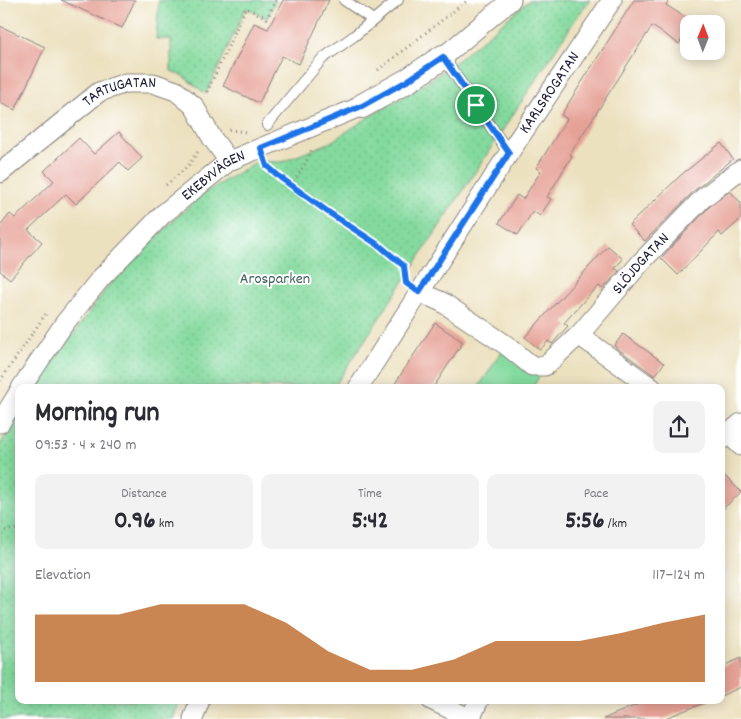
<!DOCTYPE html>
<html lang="en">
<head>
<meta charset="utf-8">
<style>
  body { margin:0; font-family:Dekko,sans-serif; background:#f2f2f3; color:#2b2b33; height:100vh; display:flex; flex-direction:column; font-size:19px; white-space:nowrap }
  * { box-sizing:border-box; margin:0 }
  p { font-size:16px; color:#7c7c81 }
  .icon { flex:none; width:28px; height:28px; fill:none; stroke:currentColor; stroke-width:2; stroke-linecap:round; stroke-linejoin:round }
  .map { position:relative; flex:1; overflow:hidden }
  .side { position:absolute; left:15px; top:384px; width:710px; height:320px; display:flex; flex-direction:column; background:#fff; border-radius:10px; box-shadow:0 2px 12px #0003 }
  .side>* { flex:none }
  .needle { width:32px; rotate:1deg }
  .tools { position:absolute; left:680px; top:15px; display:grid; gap:10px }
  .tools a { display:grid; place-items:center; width:45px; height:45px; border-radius:10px; background:#fff; box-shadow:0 2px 12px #0003; font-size:25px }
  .pin { position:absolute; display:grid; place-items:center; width:42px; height:42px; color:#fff; margin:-21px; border:2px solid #fff; border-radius:50%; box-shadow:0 1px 5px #0007 }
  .round { display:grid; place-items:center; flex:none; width:52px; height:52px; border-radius:10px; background:#f2f2f3 }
  .head { display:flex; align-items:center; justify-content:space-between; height:85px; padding:0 20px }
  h1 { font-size:28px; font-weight:700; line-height:38px }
  .stats { display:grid; grid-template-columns:repeat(3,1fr); gap:8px; height:85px; padding:5px 20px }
  .stats div { display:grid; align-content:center; border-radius:10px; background:#f2f2f3; text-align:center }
  .stats b { font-size:25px; font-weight:700 }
  .stats small { font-size:14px; font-weight:400 }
  .stats p { font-size:14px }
  .chart { height:140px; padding:10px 20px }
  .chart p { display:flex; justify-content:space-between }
  .chart svg { width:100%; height:90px; margin-top:5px; fill:#b45309; opacity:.7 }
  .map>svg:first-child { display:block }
  .green { fill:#84da9e; stroke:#537e6c }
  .park { fill:url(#park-dots); stroke:#537e6c }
  .building { fill:#e6a196 }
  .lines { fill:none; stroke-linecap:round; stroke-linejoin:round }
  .service-casing { stroke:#87827d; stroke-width:12 }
  .minor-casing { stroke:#87827d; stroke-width:21 }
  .tertiary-casing { stroke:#87827d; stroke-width:26 }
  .path { stroke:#87827d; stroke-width:3; stroke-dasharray:1 4; stroke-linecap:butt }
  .service { stroke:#fff; stroke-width:10 }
  .minor { stroke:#fff; stroke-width:19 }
  .tertiary { stroke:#fff; stroke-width:24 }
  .route-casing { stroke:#fff; stroke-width:10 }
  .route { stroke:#1a73e8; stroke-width:6 }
  .labels { text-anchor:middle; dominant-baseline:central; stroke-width:4; stroke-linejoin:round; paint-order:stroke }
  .street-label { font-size:16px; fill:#22223b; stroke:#fff }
  .park-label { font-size:16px; fill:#44625e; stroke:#fff }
</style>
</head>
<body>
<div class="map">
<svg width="741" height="719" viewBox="0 0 741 719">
  <defs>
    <pattern id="park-dots" width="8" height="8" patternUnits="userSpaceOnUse" patternTransform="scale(1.25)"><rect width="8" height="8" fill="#84da9e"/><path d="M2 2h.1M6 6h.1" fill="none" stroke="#72bb89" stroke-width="1.8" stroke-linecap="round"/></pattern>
  </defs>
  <rect width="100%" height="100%" fill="#fff"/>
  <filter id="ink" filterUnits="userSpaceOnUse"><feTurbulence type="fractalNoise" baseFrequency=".02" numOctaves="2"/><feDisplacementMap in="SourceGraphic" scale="10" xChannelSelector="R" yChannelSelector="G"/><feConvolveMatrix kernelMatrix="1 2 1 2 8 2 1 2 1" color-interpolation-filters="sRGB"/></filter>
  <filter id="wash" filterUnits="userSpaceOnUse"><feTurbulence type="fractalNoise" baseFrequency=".0096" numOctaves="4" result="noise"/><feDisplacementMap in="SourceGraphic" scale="20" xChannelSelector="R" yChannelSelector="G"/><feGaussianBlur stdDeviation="1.12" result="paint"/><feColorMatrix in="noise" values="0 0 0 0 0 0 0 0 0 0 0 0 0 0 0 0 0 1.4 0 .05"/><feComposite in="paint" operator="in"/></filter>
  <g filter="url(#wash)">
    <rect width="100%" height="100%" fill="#ece1bf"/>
    <polygon class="green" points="506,345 545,366 533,387 478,388"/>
    <g class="park">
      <polygon points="159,0 276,0 267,18 246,8 206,94 183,76 171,71 171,39 156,39"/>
      <polygon points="530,0 590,0 579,14 334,387 34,388 109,285 173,221 204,193 258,161 282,162 329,143 369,117 413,91 449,67"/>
      <polygon points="19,413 19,700 180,700 173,719 0,719 0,445"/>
    </g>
    <g id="blocks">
      <g class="building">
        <polygon points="61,0 135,0 122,28"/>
        <polygon points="283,0 329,0 299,64 282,56 259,103 223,86 254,23 268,29"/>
        <polygon points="634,0 669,0 666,5 693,22 689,24 689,29 679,44 652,26 570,154 572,156 547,197 551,199 540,216 533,211 518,235 499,223 517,195 523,199 541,171 536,168 567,119 561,115"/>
        <polygon points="0,26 45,47 15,110 0,103"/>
        <polygon points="119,132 142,158 128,171 120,162 76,204 66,194 28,230 42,242 10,279 0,271 0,226 10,214 15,218 54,181 44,171 79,138 94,154"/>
        <polygon points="721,143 733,159 695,190 645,241 629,225 681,175"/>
        <polygon points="730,191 741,203 741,219 722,236 719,232 678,275 661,258 710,206"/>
        <polygon points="608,246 623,259 615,268 619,271 603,289 599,286 590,294 564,323 568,326 552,344 548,341 540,350 525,337"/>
        <polygon points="435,323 463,342 433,388 392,388"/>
        <polygon points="623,334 664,363 655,376 614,346"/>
        <polygon points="721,472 741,492 721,511"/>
        <polygon points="741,658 741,687 721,696 721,667"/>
        <polygon points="648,700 709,700 709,701 663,719 603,719"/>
      </g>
    </g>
  </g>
  <g filter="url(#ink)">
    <use href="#blocks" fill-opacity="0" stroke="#87827d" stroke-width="1"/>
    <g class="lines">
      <g class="service-casing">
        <g id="service">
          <polyline points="344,0 373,20"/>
          <polyline points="443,57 509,153"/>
          <polyline points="267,125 322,59 354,36 398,0"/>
        </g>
      </g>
      <g class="minor-casing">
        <g id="minor">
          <polyline points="443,57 511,0"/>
          <path id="s1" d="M0,173L99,92L126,83H153L176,91L194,106L212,138L229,161"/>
          <path id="s2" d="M419,292L442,302L506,345L532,366H545L579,335L642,261L703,198L741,169"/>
          <polyline points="579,335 652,388"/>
          <path id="s3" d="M21,388L64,324L100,279L162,215L229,161L362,106"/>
          <path id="s4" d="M358,388L509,153L612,0"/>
          <polyline points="0,423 19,392"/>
          <polyline points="728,433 741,446"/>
          <polyline points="721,440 741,423"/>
          <polyline points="431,700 471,719"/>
          <polyline points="193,719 200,700"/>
          <polyline points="470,719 479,700"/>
        </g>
      </g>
      <g class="tertiary-casing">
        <polyline id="tertiary" points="362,106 407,81 443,57"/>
      </g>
      <g class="path">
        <polyline points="378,70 468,0"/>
        <polyline points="207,92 246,8 267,18 276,0"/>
        <polyline points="229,130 247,132"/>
        <path d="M267,165C277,177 292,187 306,196C338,220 373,240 403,266L405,279"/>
        <polyline points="166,185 188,166 199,150"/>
        <polyline points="291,186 305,164 313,147"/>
        <polyline points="0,381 47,312"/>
        <polyline points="0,531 19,529"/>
      </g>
      <use href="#service" class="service"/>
      <use href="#minor" class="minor"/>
      <use href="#tertiary" class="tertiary"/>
    </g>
  </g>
  <g class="lines" filter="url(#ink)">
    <g class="route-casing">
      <polygon id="route" points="443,57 509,153 419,292 406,283 404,266 380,246 328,212 281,178 267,166 261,148 362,106 407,81"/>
    </g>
    <use href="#route" class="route"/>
  </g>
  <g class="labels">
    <g class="street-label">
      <text stroke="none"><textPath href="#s4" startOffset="352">KARLSROGATAN</textPath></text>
      <text stroke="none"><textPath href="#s1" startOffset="148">TARTUGATAN</textPath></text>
      <text stroke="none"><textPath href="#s3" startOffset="289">EKEBYVÄGEN</textPath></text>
      <text stroke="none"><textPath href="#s2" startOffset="289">SLÖJDGATAN</textPath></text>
    </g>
    <g class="park-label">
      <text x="275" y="279">Arosparken</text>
    </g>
  </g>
</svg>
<div class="tools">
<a><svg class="needle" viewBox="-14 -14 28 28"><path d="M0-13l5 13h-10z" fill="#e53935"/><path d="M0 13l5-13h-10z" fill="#7c7c81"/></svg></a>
</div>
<div class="pin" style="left:476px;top:105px;background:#1e9e55"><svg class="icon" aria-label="arrive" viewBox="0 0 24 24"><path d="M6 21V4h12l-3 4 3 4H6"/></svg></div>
<section class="side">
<div class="head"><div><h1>Morning run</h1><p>09:53 · 4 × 240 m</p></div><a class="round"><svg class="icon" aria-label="share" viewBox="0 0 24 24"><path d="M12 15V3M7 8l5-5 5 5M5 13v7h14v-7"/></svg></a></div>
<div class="stats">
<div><p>Distance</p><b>0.96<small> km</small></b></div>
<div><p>Time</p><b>5:42</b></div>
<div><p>Pace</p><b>5:56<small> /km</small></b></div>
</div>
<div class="chart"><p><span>Elevation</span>117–124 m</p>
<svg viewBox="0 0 160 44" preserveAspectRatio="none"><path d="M0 44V11L10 11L20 11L30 6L40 6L50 6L60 15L70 29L80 38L90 38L100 33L110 24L120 24L130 24L140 20L150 15L160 11V44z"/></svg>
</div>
</section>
</div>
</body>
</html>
